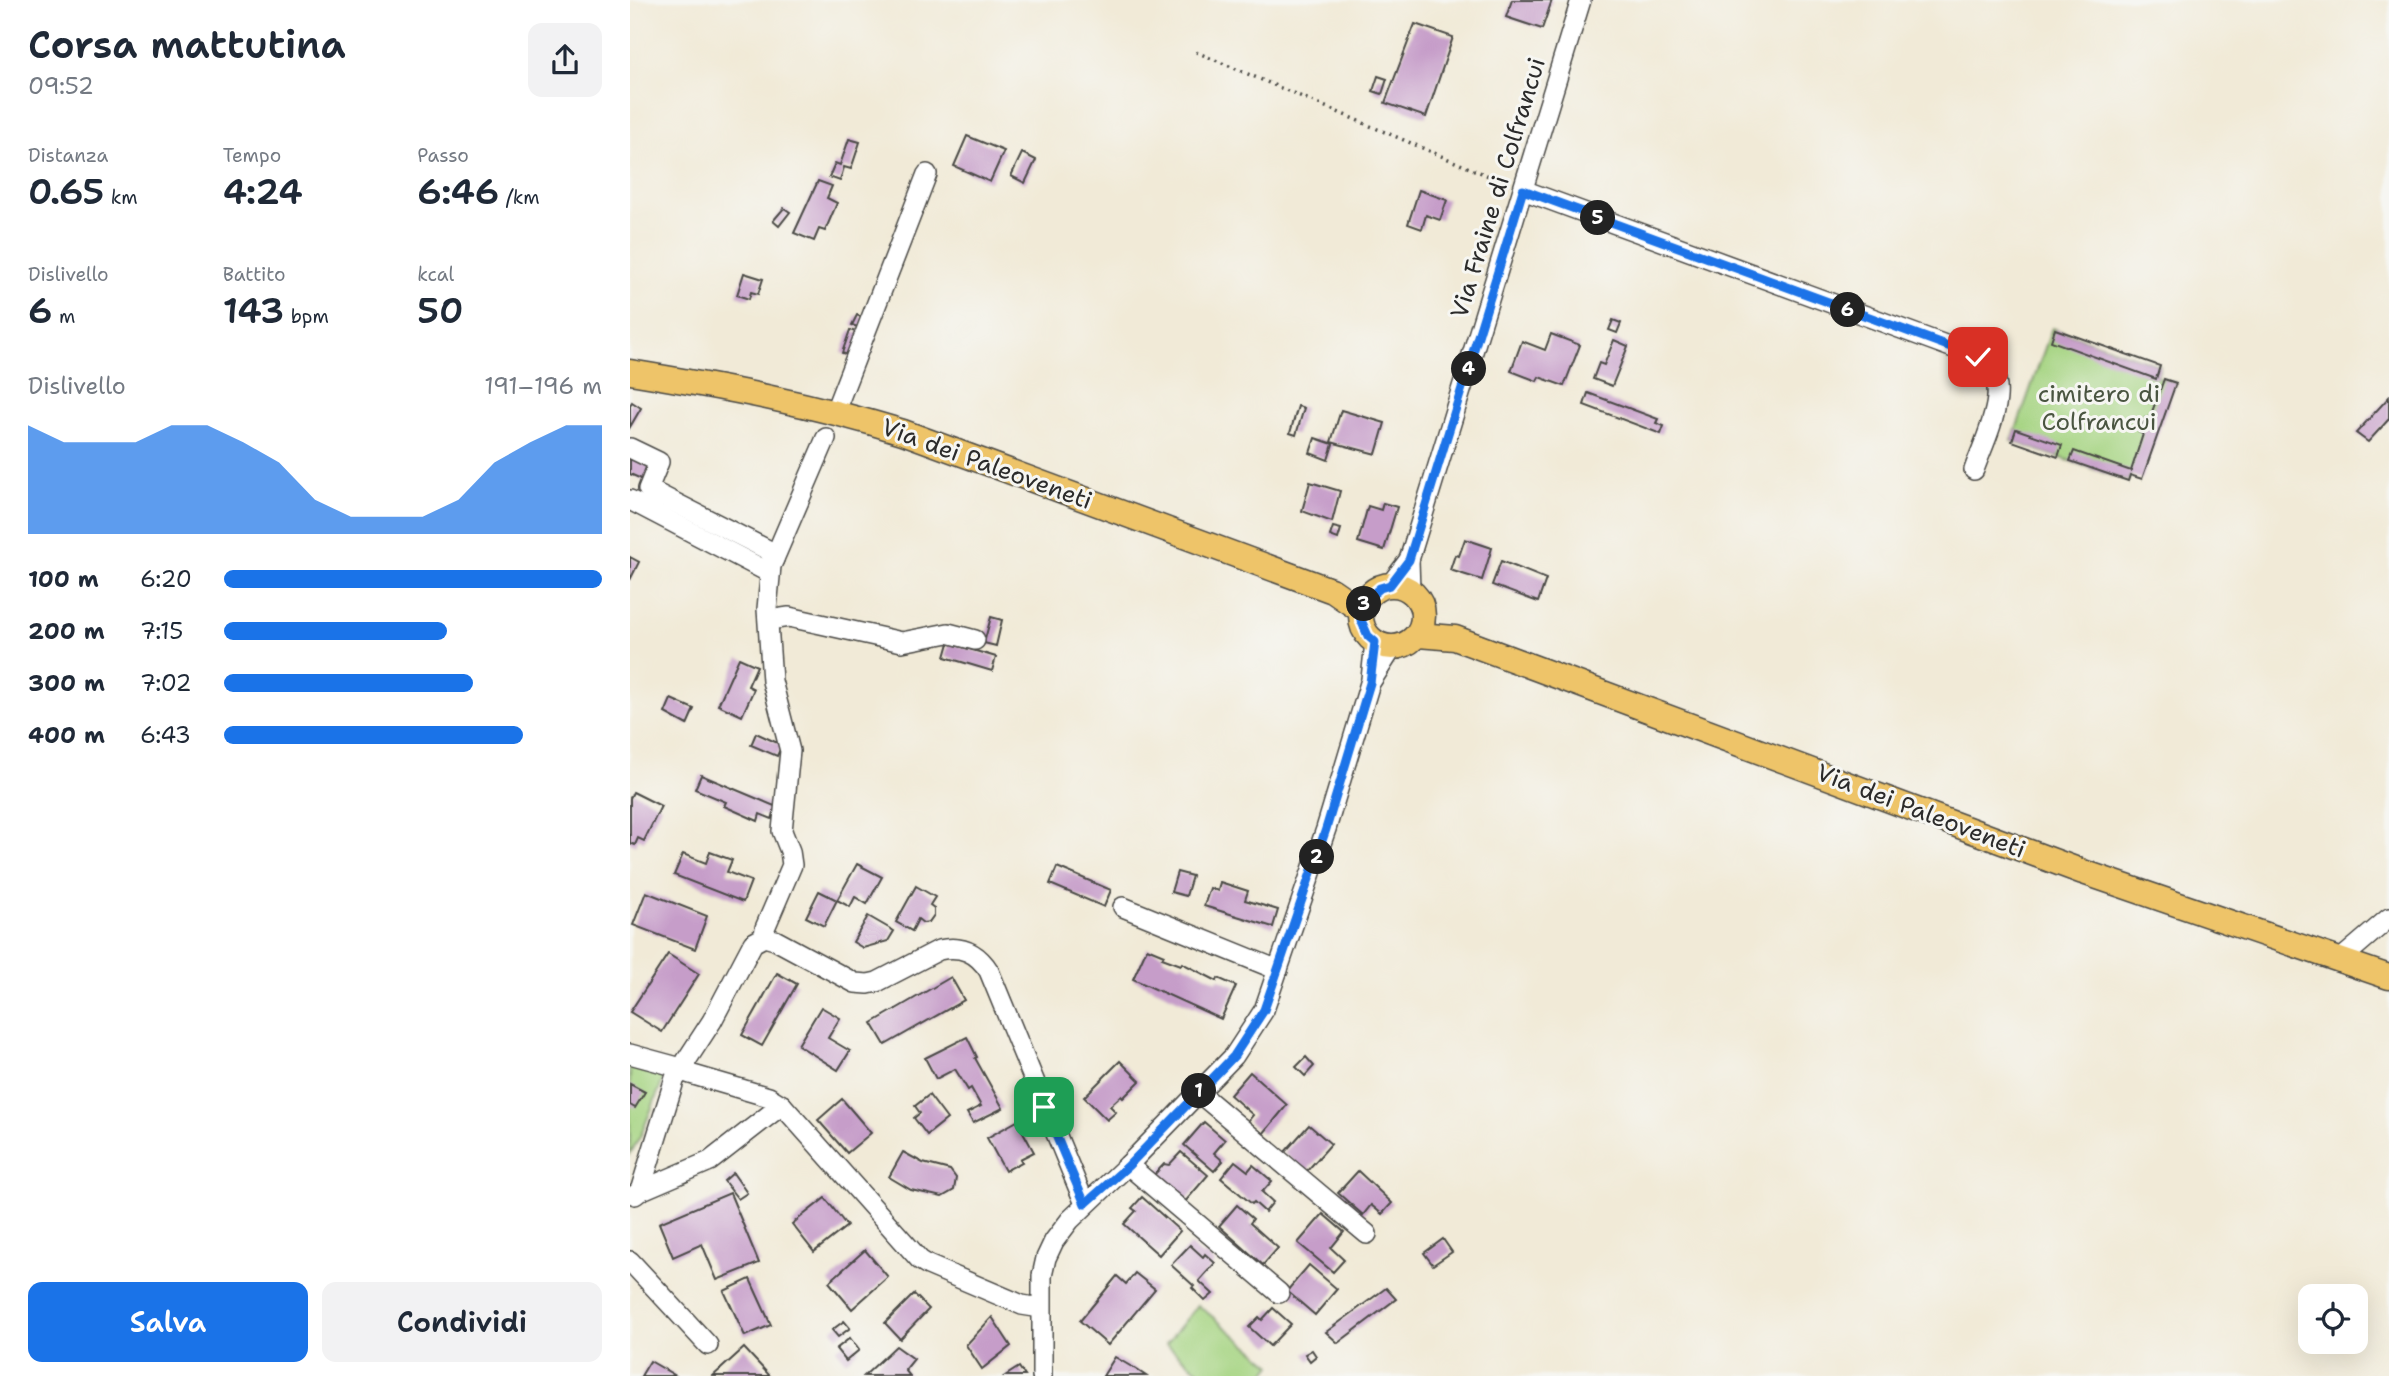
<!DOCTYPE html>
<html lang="it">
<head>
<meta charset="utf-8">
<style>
  body { margin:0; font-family:"Shantell Sans",sans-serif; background:#f2f2f3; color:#1f2937; height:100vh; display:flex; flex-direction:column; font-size:26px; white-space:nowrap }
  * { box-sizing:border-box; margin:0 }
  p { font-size:23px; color:#747a83 }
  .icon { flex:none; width:38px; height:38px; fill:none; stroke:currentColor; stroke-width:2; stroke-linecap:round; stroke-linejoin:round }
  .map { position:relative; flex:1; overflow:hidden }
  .panel { display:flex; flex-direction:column; background:#fff; width:630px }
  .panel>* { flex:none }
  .fabs { position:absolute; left:1668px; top:1284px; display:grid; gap:14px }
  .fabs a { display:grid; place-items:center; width:70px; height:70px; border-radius:14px; background:#fff; box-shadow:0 7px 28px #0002; font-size:35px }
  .pin { position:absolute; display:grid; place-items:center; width:60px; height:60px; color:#fff; margin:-30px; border-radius:14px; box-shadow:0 4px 10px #0006 }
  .km { position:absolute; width:35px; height:35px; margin:-18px; border-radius:50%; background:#222; color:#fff; font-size:19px; line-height:35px; text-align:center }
  .round { display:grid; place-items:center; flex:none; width:74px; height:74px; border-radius:14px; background:#f2f2f3 }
  .summary { display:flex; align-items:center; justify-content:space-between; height:119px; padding:0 28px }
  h1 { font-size:38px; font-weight:600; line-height:52px }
  .metrics { display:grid; grid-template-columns:repeat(3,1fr); gap:10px; height:119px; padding:7px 28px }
  .metrics div { display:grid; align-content:center }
  .metrics b { font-size:35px; font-weight:600 }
  .metrics small { font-size:19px; font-weight:400 }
  .metrics p { font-size:19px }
  .chart { height:196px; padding:14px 28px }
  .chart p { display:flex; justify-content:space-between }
  .chart svg { width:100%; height:126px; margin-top:7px; fill:#1a73e8; opacity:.7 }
  .cta { display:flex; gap:14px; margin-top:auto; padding:14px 28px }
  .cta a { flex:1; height:80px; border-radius:14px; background:#1a73e8; color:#fff; font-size:28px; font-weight:600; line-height:80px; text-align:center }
  .cta a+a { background:#f2f2f3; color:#1f2937 }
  ul { padding:0 28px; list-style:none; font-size:23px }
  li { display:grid; grid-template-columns:112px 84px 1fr; align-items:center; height:52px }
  li i { height:18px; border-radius:9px; background:#1a73e8 }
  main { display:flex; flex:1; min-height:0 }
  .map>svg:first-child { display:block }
  .green { fill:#a6d482; stroke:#688056; stroke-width:2 }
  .building { fill:#c69dc9 }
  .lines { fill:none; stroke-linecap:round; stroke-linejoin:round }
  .minor-casing { stroke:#494845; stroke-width:22 }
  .major-casing { stroke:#494845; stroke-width:27 }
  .path { stroke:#494845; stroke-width:3.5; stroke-dasharray:2 5; stroke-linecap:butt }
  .minor { stroke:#fff; stroke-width:19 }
  .major { stroke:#eec469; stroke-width:24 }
  .route-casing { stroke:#fff; stroke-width:14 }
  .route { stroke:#1a73e8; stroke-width:9 }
  .labels { text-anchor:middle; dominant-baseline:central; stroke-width:6; stroke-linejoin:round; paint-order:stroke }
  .street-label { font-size:24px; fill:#2b2b2b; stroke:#f6f6f2 }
  .park-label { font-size:24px; fill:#4a5541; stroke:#f6f6f2 }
</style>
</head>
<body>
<main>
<section class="panel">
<div class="summary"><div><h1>Corsa mattutina</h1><p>09:52</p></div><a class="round"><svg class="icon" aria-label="share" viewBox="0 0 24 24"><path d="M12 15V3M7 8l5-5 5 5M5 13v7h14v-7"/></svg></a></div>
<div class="metrics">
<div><p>Distanza</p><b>0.65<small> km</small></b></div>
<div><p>Tempo</p><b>4:24</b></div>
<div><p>Passo</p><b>6:46<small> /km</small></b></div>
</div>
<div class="metrics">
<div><p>Dislivello</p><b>6<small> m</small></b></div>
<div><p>Battito</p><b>143<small> bpm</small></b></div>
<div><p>kcal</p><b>50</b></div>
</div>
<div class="chart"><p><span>Dislivello</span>191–196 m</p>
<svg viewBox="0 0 160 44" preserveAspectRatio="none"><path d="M0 44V6L10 12L20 12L30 12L40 6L50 6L60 12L70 19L80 32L90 38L100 38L110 38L120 32L130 19L140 12L150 6L160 6V44z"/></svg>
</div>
<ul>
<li><b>100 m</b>6:20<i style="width:100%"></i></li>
<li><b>200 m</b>7:15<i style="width:59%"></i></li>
<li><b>300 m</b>7:02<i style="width:66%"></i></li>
<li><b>400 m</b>6:43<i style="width:79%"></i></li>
</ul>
<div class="cta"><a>Salva</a><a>Condividi</a></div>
</section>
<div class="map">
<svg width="1759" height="1376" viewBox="0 0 1759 1376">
  <rect width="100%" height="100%" fill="#f6f6f2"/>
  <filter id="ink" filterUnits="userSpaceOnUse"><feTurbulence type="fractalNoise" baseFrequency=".0143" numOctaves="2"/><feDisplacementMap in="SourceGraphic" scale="14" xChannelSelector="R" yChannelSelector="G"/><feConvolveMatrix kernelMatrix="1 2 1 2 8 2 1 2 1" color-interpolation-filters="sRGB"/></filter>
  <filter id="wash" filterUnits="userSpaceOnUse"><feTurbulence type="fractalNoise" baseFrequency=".00686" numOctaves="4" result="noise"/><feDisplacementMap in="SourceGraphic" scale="28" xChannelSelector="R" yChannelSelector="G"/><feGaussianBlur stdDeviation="1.57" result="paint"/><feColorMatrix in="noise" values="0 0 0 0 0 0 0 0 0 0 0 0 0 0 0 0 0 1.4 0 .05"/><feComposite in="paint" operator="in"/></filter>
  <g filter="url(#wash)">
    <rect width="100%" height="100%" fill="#f1ead7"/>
    <g class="green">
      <polygon points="1422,328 1530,366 1527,377 1546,383 1498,481 1382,441"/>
      <polygon points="0,1061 37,1070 11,1135 0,1154"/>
      <polygon points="568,1305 642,1365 633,1376 575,1376 536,1344"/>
    </g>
    <g id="blocks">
      <g class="building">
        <polygon points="882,0 922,0 912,29 876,17"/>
        <polygon points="785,24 823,37 796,117 755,103"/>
        <polygon points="748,76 757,79 752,94 743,91"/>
        <polygon points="337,136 374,151 360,182 324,166"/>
        <polygon points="219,139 230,142 221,169 214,167 210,181 199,177 205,163 210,165"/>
        <polygon points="392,153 406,160 395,183 381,176"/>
        <polygon points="188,181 202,186 197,198 207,203 195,231 189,229 184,241 164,233"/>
        <polygon points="789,190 817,200 810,220 796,215 792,229 778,224"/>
        <polygon points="154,208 160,212 149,226 143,221"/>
        <polygon points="114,273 133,279 128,294 121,292 119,299 107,295"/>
        <polygon points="227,315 235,319 230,328 222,325"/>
        <polygon points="983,320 991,323 987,333 979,330"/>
        <polygon points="1425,329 1530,366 1526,379 1421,341"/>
        <polygon points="220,330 231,334 223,357 212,353"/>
        <polygon points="921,334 950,345 934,386 909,377 907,381 881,371 892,341 915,350"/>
        <polygon points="984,340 998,346 982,386 963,379 969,363 974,365"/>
        <polygon points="1534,379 1546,383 1512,479 1500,475 1498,481 1440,461 1444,451 1501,471 1513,434 1509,432 1515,418 1519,420"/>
        <polygon points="958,393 1028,419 1026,423 1034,426 1031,434 954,405"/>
        <polygon points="1759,397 1759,419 1738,442 1726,433"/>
        <polygon points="2,402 11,408 0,427 0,405"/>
        <polygon points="668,406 674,408 666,435 660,433"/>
        <polygon points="711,410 755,423 746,454 701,442"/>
        <polygon points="1386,429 1432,445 1428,457 1382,441"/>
        <polygon points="685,438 703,444 698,460 680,453"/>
        <polygon points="0,457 22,467 16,481 0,474"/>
        <polygon points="680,482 710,491 702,522 672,511"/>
        <polygon points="753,503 767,507 754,550 728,542 738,506 751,510"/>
        <polygon points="703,527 711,529 708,539 700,536"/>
        <polygon points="835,539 862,548 852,580 820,570 825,555 829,556"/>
        <polygon points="0,557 9,562 0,580"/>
        <polygon points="871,561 916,579 908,602 862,585"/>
        <polygon points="361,617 372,620 366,646 354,643"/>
        <polygon points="319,643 366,657 362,671 315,657"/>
        <polygon points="109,658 127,666 118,686 124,689 112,716 88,705"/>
        <polygon points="41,699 64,709 57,725 35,713"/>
        <polygon points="126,733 152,745 147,756 121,745"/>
        <polygon points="71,775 147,807 142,819 130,814 128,821 94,806 96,802 65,789"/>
        <polygon points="3,792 31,806 14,841 8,838 5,845 0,843 0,798"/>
        <polygon points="80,852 102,860 97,872 121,881 113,902 44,875 53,854 76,863"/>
        <polygon points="227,864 252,877 237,904 225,897 220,907 207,900"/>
        <polygon points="427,867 481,890 474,907 420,884"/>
        <polygon points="547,872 562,876 556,896 541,892"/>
        <polygon points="590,882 618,891 615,900 648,910 643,927 574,906 580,888 588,891"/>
        <polygon points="286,886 305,897 300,905 304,908 304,915 299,922 293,923 288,919 282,931 266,922"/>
        <polygon points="189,891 207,900 194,926 176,917"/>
        <polygon points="16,892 77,916 65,949 3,925"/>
        <polygon points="238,916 264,931 258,941 233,948 223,942"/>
        <polygon points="517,948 534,955 532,958 551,965 552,963 587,981 588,978 606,986 591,1019 503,979"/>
        <polygon points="38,954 69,974 32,1032 0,1012"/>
        <polygon points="147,973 167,984 132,1046 112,1035"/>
        <polygon points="321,977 334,1000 255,1045 242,1023"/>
        <polygon points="191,1007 210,1018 198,1038 220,1051 208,1070 168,1045"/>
        <polygon points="337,1037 347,1057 345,1058 373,1108 343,1123 337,1113 351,1106 341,1088 338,1090 325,1069 306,1079 295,1058"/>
        <polygon points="676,1057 684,1066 675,1076 666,1067"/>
        <polygon points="490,1061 510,1081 493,1098 491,1096 480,1106 486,1112 477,1120 454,1097"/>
        <polygon points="620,1072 657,1105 633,1134 618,1121 623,1115 600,1095"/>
        <polygon points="0,1084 15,1092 5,1108 0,1105"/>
        <polygon points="299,1095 317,1119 297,1135 284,1118 290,1113 285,1106"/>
        <polygon points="212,1099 241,1133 217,1153 188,1120"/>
        <polygon points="387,1121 404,1152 390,1159 392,1162 375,1171 357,1138"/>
        <polygon points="574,1122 595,1140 584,1153 593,1161 584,1171 554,1145"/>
        <polygon points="679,1125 701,1144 676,1172 654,1153"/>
        <polygon points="273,1152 293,1163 320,1170 326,1178 324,1190 312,1197 281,1190 259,1177"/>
        <polygon points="551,1152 578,1175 554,1203 523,1176 534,1164 539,1165"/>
        <polygon points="605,1161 618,1171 623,1165 642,1181 632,1192 643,1202 635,1212 624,1202 622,1204 591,1178"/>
        <polygon points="728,1171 762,1203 752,1214 741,1205 733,1215 708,1193"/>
        <polygon points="103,1173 117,1193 108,1199 94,1181"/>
        <polygon points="100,1193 129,1263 87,1280 72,1244 43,1257 29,1223"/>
        <polygon points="512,1197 550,1231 529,1255 494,1224 506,1211 502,1208"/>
        <polygon points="195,1198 217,1226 184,1252 162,1224"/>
        <polygon points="607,1205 623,1219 620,1223 648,1248 633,1265 589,1226"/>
        <polygon points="693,1214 714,1232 701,1248 714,1260 703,1272 668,1243"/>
        <polygon points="813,1239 822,1252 803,1265 794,1253"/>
        <polygon points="560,1245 573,1257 575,1254 585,1263 569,1281 583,1294 575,1301 562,1288 564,1286 541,1265"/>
        <polygon points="235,1250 258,1277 222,1309 199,1282"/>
        <polygon points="679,1265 707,1289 685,1315 657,1291"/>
        <polygon points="505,1273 525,1289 478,1345 450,1321 487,1276 496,1284"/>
        <polygon points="120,1279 141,1325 115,1336 94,1291"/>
        <polygon points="756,1288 766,1299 708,1343 696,1332"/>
        <polygon points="284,1294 299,1309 270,1339 255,1323"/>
        <polygon points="643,1308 661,1324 640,1346 619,1327 629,1317 632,1320"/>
        <polygon points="362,1317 381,1346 352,1369 336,1345"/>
        <polygon points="214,1321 220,1328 208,1337 202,1330"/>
        <polygon points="220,1338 229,1350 216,1361 206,1349"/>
        <polygon points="266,1346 284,1359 275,1370 280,1376 234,1376"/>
        <polygon points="114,1348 140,1376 83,1376"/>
        <polygon points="682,1350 686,1356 680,1361 675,1354"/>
        <polygon points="485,1357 507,1370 516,1376 473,1376"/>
        <polygon points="20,1361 46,1376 11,1376"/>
        <polygon points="389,1367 395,1376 375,1376"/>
      </g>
    </g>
  </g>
  <g filter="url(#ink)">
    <use href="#blocks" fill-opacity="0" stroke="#494845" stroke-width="2"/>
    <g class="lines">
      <g class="minor-casing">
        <g id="minor">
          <path d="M893,190L1348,357C1388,379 1355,438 1344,470"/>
          <polyline points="205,411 297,174"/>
          <polyline points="0,448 29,462 18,489 138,550 144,559"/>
          <polyline points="0,500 140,573"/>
          <polyline points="779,560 780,591"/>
          <polyline points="760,585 779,560 951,0"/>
          <polyline points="139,620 159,617 272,642 318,633 345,640"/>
          <polyline points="741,679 745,642"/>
          <polyline points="493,907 648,970"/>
          <polyline points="134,937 135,928 162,865 160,851 152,831 160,751 142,681 137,609 141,566 196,438"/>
          <path d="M134,937L145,940L225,983L238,984L247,982L309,950C331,945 347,952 359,971L455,1204"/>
          <polyline points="1710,960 1759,918"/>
          <polyline points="0,1054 55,1069 60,1074 139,1097 152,1105 290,1260 298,1265 392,1305 411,1308"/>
          <polyline points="568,1092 737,1234"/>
          <polyline points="498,1165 649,1293"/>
          <polyline points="10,1191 45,1078 55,1069 56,1061 82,1021 123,943 134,937"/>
          <polyline points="5,1195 10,1191 80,1161 152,1105"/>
          <polyline points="0,1261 78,1345"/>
          <polyline points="412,1376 412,1276 416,1258 424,1241 440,1220 498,1165 604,1056 634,1010 696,829 740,683 763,647"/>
        </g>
      </g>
      <g class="major-casing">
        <g id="major">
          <path d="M0,372C92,387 183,404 273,432L703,591L732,611"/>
          <circle cx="762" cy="616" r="31"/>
          <polyline points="788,635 825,638 1453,872 1759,977"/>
        </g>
      </g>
      <polyline class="path" points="566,52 875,183"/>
      <use href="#minor" class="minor"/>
      <use href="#major" class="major"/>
    </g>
  </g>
  <g class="lines" filter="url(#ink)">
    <g class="route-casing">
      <polyline id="route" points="414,1107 455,1204 498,1166 604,1056 634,1010 696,829 740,683 745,642 738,636 731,620 735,601 750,588 760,585 779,560 893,190 1348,357"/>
    </g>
    <use href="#route" class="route"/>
  </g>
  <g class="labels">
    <g class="street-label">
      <text transform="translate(868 188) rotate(-73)">Via Fraine di Colfrancui</text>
      <text transform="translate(357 464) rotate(20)">Via dei Paleoveneti</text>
      <text transform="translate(1291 811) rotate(21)">Via dei Paleoveneti</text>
    </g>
    <g class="park-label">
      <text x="1469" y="394">cimitero di<tspan x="1469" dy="28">Colfrancui</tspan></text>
    </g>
  </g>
</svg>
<div class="fabs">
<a><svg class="icon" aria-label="locate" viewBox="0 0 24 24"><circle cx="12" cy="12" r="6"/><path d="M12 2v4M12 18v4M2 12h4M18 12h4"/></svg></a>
</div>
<div class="pin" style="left:414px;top:1107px;background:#1e9e55"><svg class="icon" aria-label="arrive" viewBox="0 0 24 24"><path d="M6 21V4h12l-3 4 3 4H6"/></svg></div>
<div class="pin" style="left:1348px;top:357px;background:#d93025"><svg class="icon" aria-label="check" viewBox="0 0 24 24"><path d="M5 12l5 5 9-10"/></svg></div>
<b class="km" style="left:569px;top:1091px">1</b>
<b class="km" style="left:687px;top:857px">2</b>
<b class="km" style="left:734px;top:604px">3</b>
<b class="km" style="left:839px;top:369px">4</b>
<b class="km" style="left:968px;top:218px">5</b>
<b class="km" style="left:1218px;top:310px">6</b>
</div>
</main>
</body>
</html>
